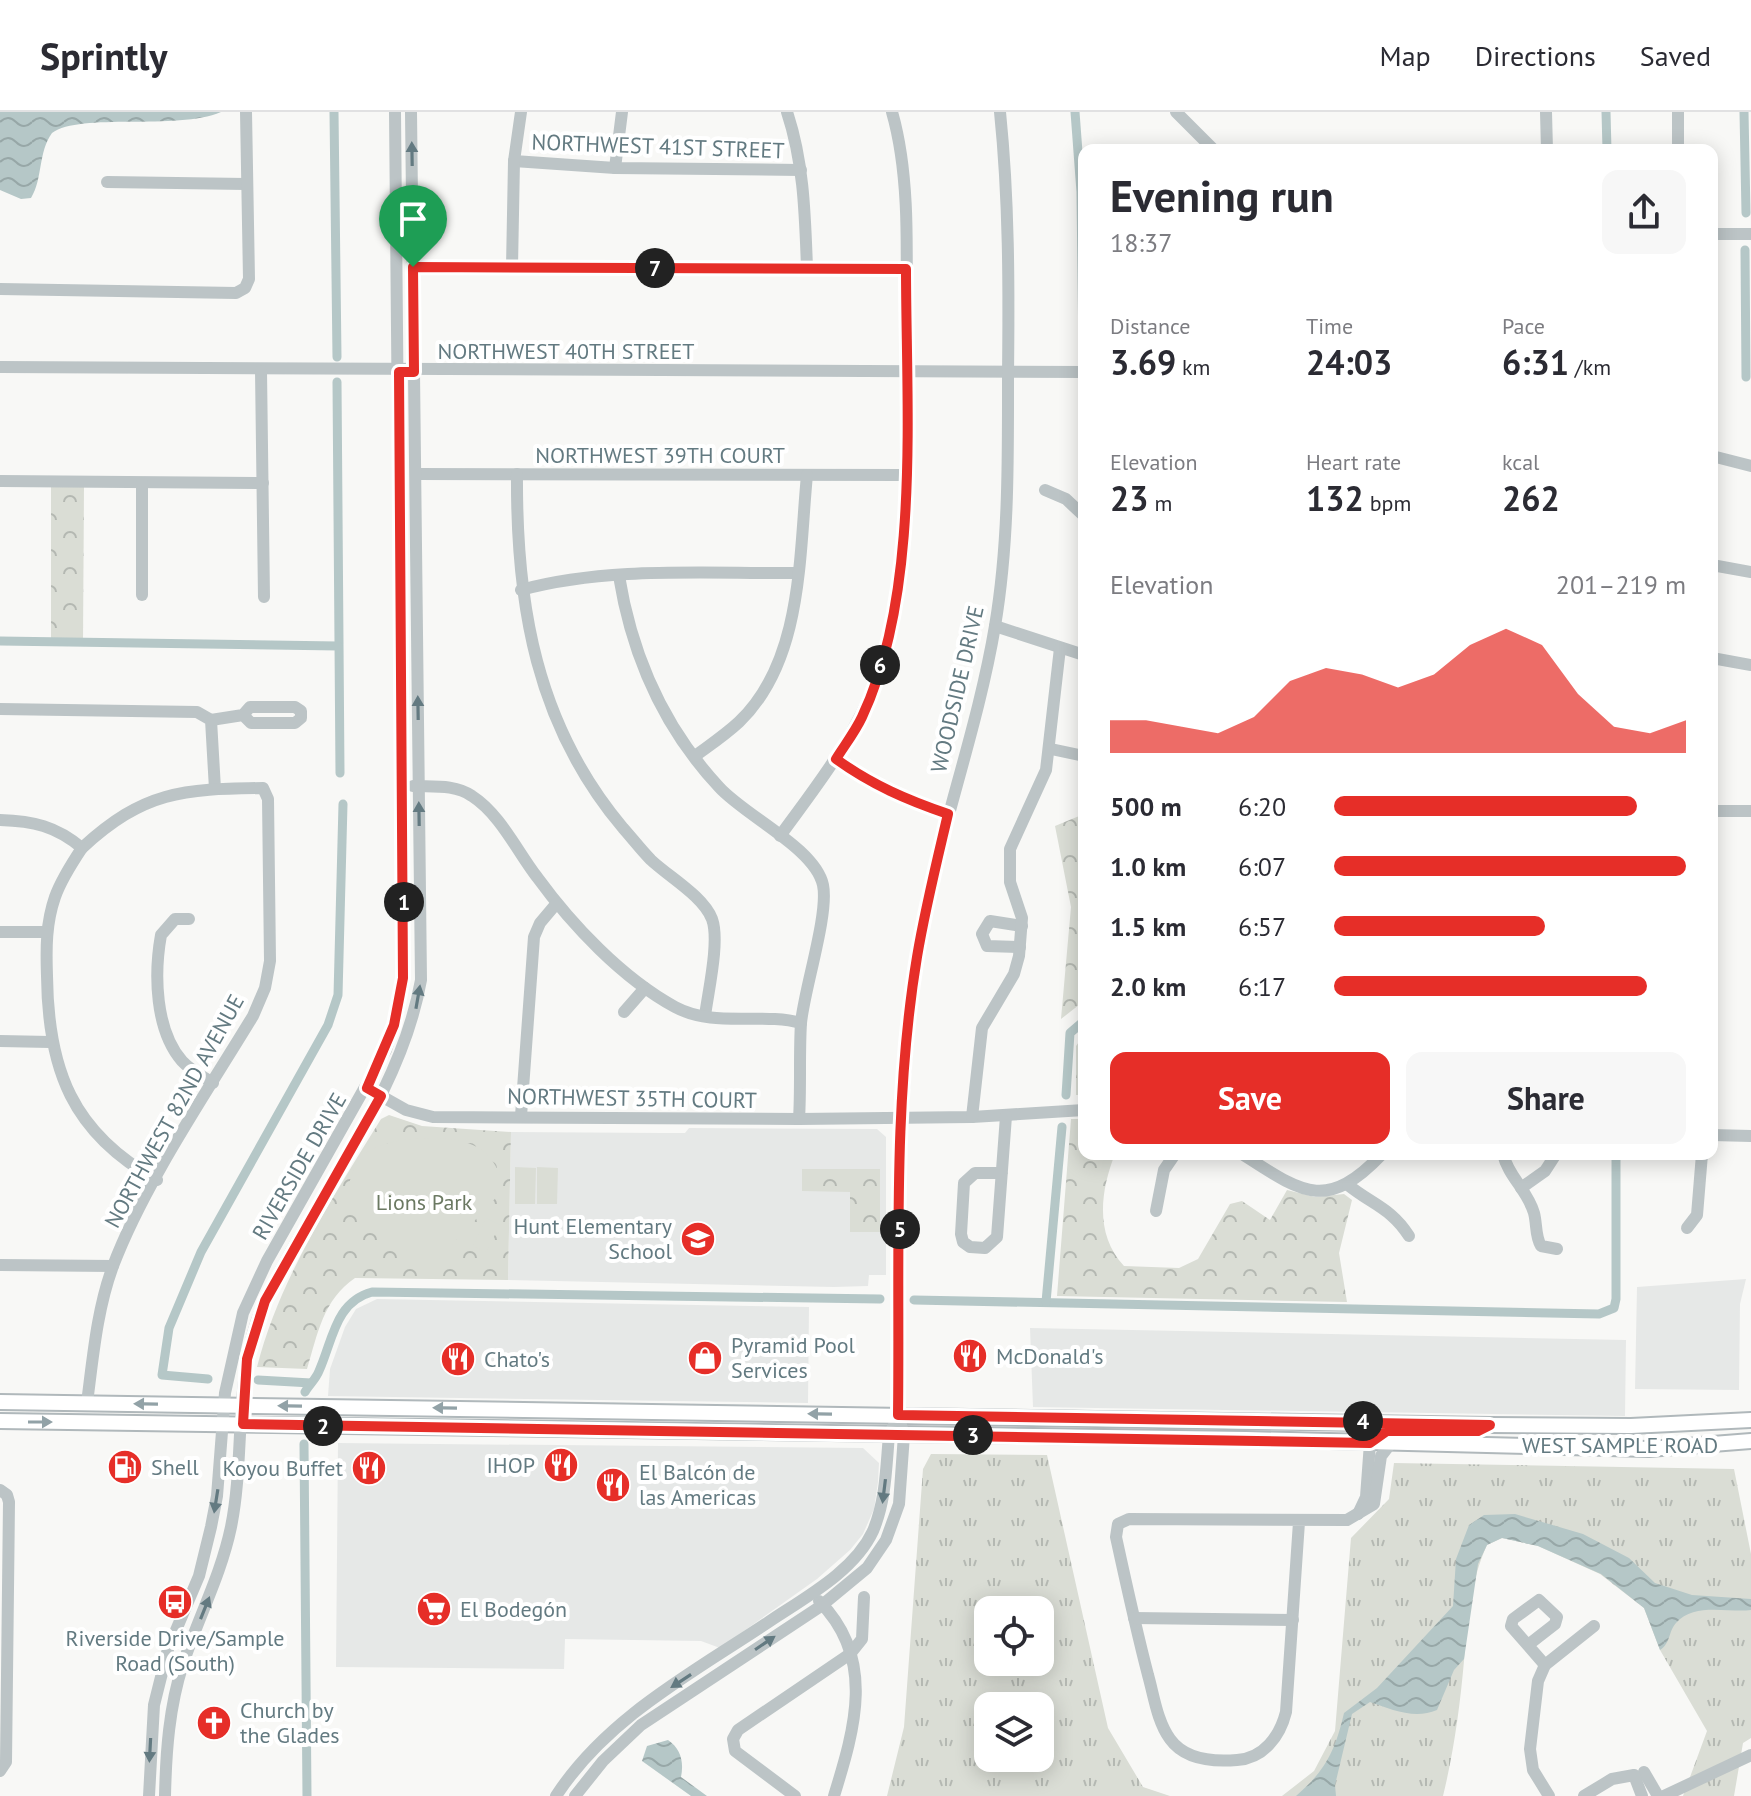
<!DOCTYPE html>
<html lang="en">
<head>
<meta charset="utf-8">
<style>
  body { margin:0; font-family:"PT Sans",sans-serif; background:#f7f7f7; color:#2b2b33; height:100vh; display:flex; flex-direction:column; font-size:30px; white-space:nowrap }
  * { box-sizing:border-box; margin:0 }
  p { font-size:26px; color:#7c7c81 }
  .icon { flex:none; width:44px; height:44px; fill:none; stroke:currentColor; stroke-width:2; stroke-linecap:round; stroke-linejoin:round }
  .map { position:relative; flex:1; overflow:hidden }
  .details { position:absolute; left:1078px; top:32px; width:640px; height:1016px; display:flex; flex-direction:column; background:#fff; border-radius:16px; box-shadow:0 4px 20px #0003 }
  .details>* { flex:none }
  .tools { position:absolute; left:974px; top:1484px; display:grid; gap:16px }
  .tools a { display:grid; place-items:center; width:80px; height:80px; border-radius:16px; background:#fff; box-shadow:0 4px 20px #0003; font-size:40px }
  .pin { position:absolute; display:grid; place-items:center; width:68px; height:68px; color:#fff; margin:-82px -34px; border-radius:50% 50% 50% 0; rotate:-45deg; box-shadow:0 0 8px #0007 }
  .pin .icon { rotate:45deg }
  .km { position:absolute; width:40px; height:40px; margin:-20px; border-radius:50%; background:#222; color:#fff; font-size:22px; line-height:40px; text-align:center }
  .round { display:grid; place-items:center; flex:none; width:84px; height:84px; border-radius:16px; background:#f7f7f7 }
  .overview { display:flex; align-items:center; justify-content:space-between; height:136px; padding:0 32px }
  h1 { font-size:44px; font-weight:700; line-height:60px }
  .figures { display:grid; grid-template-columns:repeat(3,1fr); gap:12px; height:136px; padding:8px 32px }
  .figures div { display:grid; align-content:center }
  .figures b { font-size:34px; font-weight:700 }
  .figures small { font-size:22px; font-weight:400 }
  .figures p { font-size:22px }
  .chart { height:224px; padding:16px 32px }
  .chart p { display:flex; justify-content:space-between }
  .chart svg { width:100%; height:144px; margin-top:8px; fill:#e62e28; opacity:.7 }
  .button { display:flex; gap:16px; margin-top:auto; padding:16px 32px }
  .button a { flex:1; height:92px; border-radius:16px; background:#e62e28; color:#fff; font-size:32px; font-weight:700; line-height:92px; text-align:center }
  .button a+a { background:#f7f7f7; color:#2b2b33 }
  ul { padding:0 32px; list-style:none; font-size:26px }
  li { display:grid; grid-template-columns:128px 96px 1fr; align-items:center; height:60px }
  li i { height:20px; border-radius:10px; background:#e62e28 }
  header { display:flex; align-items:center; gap:48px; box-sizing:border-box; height:112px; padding:0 40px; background:#fff; border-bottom:2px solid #e1e1e2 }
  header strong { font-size:38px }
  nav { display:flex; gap:44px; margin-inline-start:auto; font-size:28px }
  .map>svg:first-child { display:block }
  .built { fill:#e6e8e7 }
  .grass { fill:url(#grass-tufts); fill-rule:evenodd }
  .forest { fill:url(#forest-crowns) }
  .pitch { fill:#daddd5 }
  .water { fill:url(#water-waves) }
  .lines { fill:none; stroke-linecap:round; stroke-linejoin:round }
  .canal { stroke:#b5c7c7; stroke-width:9 }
  .major-casing { stroke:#b0b8bb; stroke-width:18 }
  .minor { stroke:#bcc4c6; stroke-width:12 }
  .major { stroke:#fff; stroke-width:14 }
  .oneway { fill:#637a81 }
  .oneway2 { fill:#92a2a7 }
  .route-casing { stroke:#fff; stroke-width:16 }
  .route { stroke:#e62e28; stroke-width:10 }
  .labels { text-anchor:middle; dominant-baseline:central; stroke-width:8; stroke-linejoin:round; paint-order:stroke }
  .street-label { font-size:22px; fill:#637a81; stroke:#fff }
  .park-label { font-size:22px; fill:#6b7962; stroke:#fff }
  .poi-label { font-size:22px; fill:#637a81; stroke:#fff; text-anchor:start }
</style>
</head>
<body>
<header>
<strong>Sprintly</strong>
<nav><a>Map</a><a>Directions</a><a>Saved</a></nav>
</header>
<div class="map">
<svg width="1751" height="1684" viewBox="0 0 1751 1684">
  <defs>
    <pattern id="grass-tufts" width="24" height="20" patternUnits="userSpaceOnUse" patternTransform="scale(2)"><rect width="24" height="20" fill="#daddd5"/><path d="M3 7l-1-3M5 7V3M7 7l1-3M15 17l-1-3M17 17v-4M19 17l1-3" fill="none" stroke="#b4b8b2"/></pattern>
    <pattern id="forest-crowns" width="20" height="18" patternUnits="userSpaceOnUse" patternTransform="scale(2)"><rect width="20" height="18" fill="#daddd5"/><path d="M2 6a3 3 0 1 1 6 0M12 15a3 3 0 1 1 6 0" fill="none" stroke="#b4b8b2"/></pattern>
    <pattern id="water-waves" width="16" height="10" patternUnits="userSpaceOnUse" patternTransform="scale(2)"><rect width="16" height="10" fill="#b5c7c7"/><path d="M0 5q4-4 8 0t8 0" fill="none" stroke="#97a7a7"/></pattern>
  </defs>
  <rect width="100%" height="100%" fill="#f8f8f6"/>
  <g class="built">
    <polygon points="689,1016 877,1017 886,1025 886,1163 869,1163 868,1174 834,1175 508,1168 511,1020 663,1021 685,1021"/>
    <polygon points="1746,1167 1740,1192 1739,1278 1635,1277 1637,1175"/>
    <polygon points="377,1187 809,1195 808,1291 328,1284 330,1257 345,1215 356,1197"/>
    <polygon points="1030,1216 1626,1228 1625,1304 1033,1295"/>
    <polygon points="338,1331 863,1336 879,1351 878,1370 874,1397 863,1422 850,1438 817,1467 720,1536 701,1529 565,1527 564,1557 336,1555"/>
  </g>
  <g class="grass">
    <path d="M931,1342L1047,1343L1108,1616L1143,1675L1170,1684H887L904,1615L923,1357ZM988,1498H1040V1550H988ZM988,1594H1040V1646H988Z"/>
    <path d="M1394,1351L1734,1357L1751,1442V1626L1743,1631L1734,1684H1683L1707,1619L1660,1538L1644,1496L1600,1462L1538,1434L1502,1426L1487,1433C1470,1470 1468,1509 1464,1549C1460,1594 1454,1639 1443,1684H1282L1314,1659L1335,1619L1351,1426L1389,1387Z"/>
  </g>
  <g class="forest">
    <polygon points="51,375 84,375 83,528 51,527"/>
    <polygon points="1084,702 1084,889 1061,907 1071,795 1055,714"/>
    <polygon points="1084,923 1084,983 1076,983 1076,934"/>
    <path d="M389,1003L422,1014L511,1020L508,1168L355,1166C323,1188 318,1221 307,1257L257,1255C280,1165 333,1085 381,1007Z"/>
    <path d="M1071,1007H1084V1042H1115C1100,1080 1095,1123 1124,1154L1179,1156L1198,1147L1230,1092L1242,1089L1270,1108L1287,1078L1315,1085L1344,1082L1352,1088L1339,1141L1347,1190L1057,1184Z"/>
    <polygon points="802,1057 880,1057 880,1120 850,1120 850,1080 802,1079"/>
  </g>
  <g class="pitch">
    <path d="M439,1026C477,1029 495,1039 504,1077L427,1160L347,1076C351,1067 354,1054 360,1047C377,1027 416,1026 439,1026Z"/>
    <polygon points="515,1055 536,1056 535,1092 515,1092"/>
    <polygon points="537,1055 558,1056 557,1092 537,1092"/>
    <polygon points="486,1106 500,1113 486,1140 473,1134"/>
  </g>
  <g class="water">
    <path d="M0,0H221C176,19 81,0 52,21C38,40 43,67 31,86L21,87L0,78Z"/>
    <path d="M1515,1402L1583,1422L1629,1446L1655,1471L1692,1483L1751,1487V1498C1728,1501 1694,1490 1676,1511C1668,1520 1671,1531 1660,1538L1644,1496L1601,1462L1538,1434L1502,1426L1487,1433L1478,1452L1464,1547L1454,1558L1437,1598C1414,1608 1391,1597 1370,1590L1352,1602L1335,1673L1336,1684H1296C1326,1658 1335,1639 1344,1601L1377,1576L1453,1494L1456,1447L1469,1413L1484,1403Z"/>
    <path d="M668,1628C681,1637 684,1650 681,1665L707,1684H691L642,1649L647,1634Z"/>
  </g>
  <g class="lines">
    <g class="canal">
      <polyline points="334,0 337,245"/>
      <polyline points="1075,0 1081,80 1083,246"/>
      <polyline points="1606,0 1607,38"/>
      <polyline points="1744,0 1746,101"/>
      <polyline points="1745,138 1746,265"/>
      <polyline points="337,270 340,661"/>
      <polyline points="1083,276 1084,310"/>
      <polyline points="0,529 338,534"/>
      <polyline points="1066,983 1070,921 1084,909"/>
      <polyline points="914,1188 1599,1202 1614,1196 1616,1187 1616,1042"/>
      <polyline points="1046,1190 1062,1015"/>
      <polyline points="208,1267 162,1263 169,1216 201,1140 328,913 338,883 343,692"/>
      <polyline points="258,1268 311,1271"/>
      <path d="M305,1280C309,1273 316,1267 319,1259C333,1228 335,1190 372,1180L880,1187"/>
      <polyline points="304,1332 307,1684"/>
    </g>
    <g class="major-casing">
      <g id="major">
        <polyline points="0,1290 1490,1313 1631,1314 1751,1308"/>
        <polyline points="0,1309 1246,1327 1649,1337 1751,1329"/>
      </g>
    </g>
    <g class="minor">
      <path d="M787,0C804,51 805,103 807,156"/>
      <polyline points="1176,0 1214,38"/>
      <polyline points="1546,0 1547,38"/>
      <polyline points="1678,0 1678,38"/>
      <polyline points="514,49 615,56 801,58"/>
      <polyline points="615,56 622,0"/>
      <polyline points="107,70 246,72"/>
      <polyline points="1712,122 1751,122"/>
      <polyline points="413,155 906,157"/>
      <polyline points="512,155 514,49 521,0"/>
      <polyline points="0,177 236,181 245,176 249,167 246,0"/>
      <polyline points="0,255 1084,260"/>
      <polyline points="261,259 264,485"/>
      <polyline points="1712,344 1751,354"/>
      <polyline points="416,362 905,363"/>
      <path d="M517,362C516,492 536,613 623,716C632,726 641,738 651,748C669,765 703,784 712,807C720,829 708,880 705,904"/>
      <polyline points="0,369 263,371"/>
      <polyline points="142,371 142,483"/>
      <polyline points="1045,378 1066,387 1084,404"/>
      <polyline points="1712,453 1751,460"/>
      <path d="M619,464C632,544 664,616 719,675C745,704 815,736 823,773C829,802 804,878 801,911C799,942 801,976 799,1007"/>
      <path d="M521,478C609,454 707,462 798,461"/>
      <polyline points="995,514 1084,543"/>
      <polyline points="1712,546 1751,553"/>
      <polyline points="0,597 197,600 211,608 215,677"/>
      <polyline points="211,608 243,603 250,595 295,595 301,599 301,606 295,611 251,611 243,603"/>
      <polyline points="1051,637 1084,644"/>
      <path d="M695,644C710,633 725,623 739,610C803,549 799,444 807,363"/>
      <path d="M836,647C872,673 907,688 948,702"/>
      <path d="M413,674C432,675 455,672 472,684C500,702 517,739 537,765C572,813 622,866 675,895C714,916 761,900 801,911"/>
      <polyline points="1712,699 1751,699"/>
      <path d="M0,708C33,709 56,714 82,736C144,679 182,677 263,676L268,687L270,849L265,876L253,904C207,980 144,1072 113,1154C97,1197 93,1245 87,1291"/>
      <path d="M780,724C817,673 856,625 877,565C913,459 905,339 906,229C906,157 912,69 892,0"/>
      <path d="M82,736C72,751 61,768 55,785C46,811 46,836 47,864C48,957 72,1021 157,1068"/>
      <path d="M189,807H175L161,823C154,862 155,918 182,949C190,958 203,965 213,971"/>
      <polyline points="0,820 46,820"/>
      <polyline points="1020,835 987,834 982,822 990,809 1022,814"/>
      <polyline points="624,900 645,876"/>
      <polyline points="0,929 50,930"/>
      <polyline points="374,980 406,998 433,1005 799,1007 972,1005 1084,998"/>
      <polyline points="521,1004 534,825 540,811 556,792"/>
      <polyline points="972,1005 982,916 1014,862 1019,844 1022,806 1010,770 1010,737 1046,658 1060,536"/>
      <polyline points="1712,1023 1751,1024"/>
      <path d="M1242,1042C1301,1080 1326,1101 1382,1042"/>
      <path d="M1503,1042C1508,1064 1528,1079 1534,1101C1537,1112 1535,1124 1541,1134L1557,1137"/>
      <polyline points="1002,1061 975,1061 964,1071 961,1122 963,1130 970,1135 985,1136 997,1125 1006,1004"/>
      <path d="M1348,1073C1373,1093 1391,1096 1409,1124"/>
      <polyline points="1521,1076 1545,1059 1556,1042"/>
      <polyline points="1156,1099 1164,1058 1175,1042"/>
      <polyline points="1687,1116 1697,1103 1702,1042"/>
      <polyline points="0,1153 113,1154"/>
      <polyline points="0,1378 7,1383 9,1390 6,1650 0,1659"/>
      <polyline points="1358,1402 1366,1385 1370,1331 1387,1319 1447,1319"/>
      <path d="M1299,1410L1286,1600C1280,1624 1264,1646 1237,1648C1213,1650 1185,1648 1170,1627C1157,1609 1154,1584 1148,1563C1136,1517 1126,1471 1116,1425L1118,1412L1129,1407L1347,1408L1374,1392L1381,1344L1391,1331"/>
      <path d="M819,1489C876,1546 855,1616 834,1684"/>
      <polyline points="1134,1506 1293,1508"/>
      <polyline points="1528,1533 1555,1512 1557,1505 1539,1488 1513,1507 1511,1514 1545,1553"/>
      <polyline points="1644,1660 1658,1684"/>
      <polyline points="149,1684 154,1593 168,1537 199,1464 211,1415 217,1384 225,1281 243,1201 267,1149 386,938 398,901 403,866 395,0"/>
      <path d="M165,1684C166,1640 169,1595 183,1552C198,1506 221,1463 231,1415C246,1341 232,1258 265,1188C316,1082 400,986 421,868L411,0"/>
      <path d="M556,1684C608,1604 696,1559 773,1507C808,1484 855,1458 873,1419C886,1388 886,1356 889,1323L894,1313"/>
      <path d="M575,1684L603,1649L641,1613L821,1494L867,1456L886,1428L899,1392L904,1323L898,1303C900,1151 895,998 917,848C933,734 976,627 995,514C1009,431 1008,347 1008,264C1009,175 1009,88 1000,0"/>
      <polyline points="795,1684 735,1639 733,1627 738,1618 850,1542 862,1527 864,1485"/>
      <polyline points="1549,1684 1533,1658 1530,1637 1538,1569 1545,1553 1594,1514"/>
      <polyline points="1584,1684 1612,1667 1634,1663 1642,1684"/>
      <polyline points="1664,1684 1751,1643"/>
    </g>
    <use href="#major" class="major"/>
  </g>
  <defs><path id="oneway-solid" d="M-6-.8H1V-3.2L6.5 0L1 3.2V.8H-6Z" transform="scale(2)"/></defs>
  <g class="oneway">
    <use href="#oneway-solid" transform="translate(412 42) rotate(-91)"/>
    <use href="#oneway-solid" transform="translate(418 596) rotate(-91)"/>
    <use href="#oneway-solid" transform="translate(419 702) rotate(-91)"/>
    <use href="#oneway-solid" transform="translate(418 885) rotate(-80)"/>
    <use href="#oneway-solid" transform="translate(884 1379) rotate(97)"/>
    <use href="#oneway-solid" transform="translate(216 1389) rotate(99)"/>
    <use href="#oneway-solid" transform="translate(205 1496) rotate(-68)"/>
    <use href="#oneway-solid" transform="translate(765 1531) rotate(-34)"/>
    <use href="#oneway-solid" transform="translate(681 1569) rotate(147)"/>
    <use href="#oneway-solid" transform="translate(150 1638) rotate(93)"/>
  </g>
  <g class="oneway2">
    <use href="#oneway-solid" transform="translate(146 1292) rotate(-179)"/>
    <use href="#oneway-solid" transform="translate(290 1294) rotate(-179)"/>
    <use href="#oneway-solid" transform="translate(445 1296) rotate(-179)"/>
    <use href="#oneway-solid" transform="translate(820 1302) rotate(-179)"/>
    <use href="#oneway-solid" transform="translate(40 1310)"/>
  </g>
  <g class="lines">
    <g class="route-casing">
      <path id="route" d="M413,155L906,157C906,293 921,480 862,605C855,620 844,634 836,647C872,673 907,688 948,702C937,749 925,797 917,845C892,995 900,1151 898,1303L1490,1313L1478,1319H1387L1370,1331L243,1312L247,1247L265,1189L381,984L367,976L394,913L403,866L399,260H414Z"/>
    </g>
    <use href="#route" class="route"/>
  </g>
  <defs>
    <g id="school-disc" transform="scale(1.8)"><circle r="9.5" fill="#e62e28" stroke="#fff"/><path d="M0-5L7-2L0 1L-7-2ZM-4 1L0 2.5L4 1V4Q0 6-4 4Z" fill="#fff"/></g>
    <g id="restaurant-disc" transform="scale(1.8)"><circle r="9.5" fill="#e62e28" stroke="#fff"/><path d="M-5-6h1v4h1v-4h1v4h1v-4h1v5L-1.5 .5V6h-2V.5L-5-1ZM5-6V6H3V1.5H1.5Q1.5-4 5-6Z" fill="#fff"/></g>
    <g id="shop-disc" transform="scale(1.8)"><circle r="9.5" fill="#e62e28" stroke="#fff"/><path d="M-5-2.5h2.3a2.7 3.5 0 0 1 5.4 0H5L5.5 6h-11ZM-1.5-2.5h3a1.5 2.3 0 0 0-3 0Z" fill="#fff"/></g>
    <g id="fuel-disc" transform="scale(1.8)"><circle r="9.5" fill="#e62e28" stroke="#fff"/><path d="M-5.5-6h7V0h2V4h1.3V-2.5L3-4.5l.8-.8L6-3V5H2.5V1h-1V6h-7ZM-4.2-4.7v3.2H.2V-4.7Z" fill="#fff"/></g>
    <g id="bus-disc" transform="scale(1.8)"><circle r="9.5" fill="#e62e28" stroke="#fff"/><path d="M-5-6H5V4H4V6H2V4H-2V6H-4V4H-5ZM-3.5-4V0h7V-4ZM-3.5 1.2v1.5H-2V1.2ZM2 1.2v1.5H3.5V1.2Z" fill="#fff"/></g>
    <g id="supermarket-disc" transform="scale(1.8)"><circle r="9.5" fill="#e62e28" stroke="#fff"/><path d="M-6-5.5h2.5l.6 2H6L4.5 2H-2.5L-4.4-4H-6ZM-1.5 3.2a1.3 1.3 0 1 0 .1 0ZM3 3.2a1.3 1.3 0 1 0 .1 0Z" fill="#fff"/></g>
    <g id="church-disc" transform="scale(1.8)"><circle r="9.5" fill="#e62e28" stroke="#fff"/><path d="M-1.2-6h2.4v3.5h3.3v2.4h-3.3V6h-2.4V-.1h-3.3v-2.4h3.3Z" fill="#fff"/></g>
  </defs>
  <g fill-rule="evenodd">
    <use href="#school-disc" x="698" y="1127"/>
    <use href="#restaurant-disc" x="970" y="1244"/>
    <use href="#shop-disc" x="705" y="1246"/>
    <use href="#restaurant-disc" x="458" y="1247"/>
    <use href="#restaurant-disc" x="561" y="1353"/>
    <use href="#fuel-disc" x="125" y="1355"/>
    <use href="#restaurant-disc" x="369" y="1356"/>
    <use href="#restaurant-disc" x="613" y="1373"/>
    <use href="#bus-disc" x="175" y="1490"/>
    <use href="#supermarket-disc" x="434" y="1497"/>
    <use href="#church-disc" x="214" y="1611"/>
  </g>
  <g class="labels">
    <g class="street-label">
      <text transform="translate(658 34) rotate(2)">NORTHWEST 41ST STREET</text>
      <text x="566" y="239">NORTHWEST 40TH STREET</text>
      <text x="660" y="343">NORTHWEST 39TH COURT</text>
      <text transform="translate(957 577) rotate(-77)">WOODSIDE DRIVE</text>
      <text transform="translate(632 986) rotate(1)">NORTHWEST 35TH COURT</text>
      <text transform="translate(174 999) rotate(-61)">NORTHWEST 82ND AVENUE</text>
      <text transform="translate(299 1054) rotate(-60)">RIVERSIDE DRIVE</text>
      <text x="1620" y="1333">WEST SAMPLE ROAD</text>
    </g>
    <g class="park-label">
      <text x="424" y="1090">Lions Park</text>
    </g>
    <g class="poi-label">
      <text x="672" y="1114" text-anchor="end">Hunt Elementary<tspan x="672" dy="25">School</tspan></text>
      <text x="731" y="1233">Pyramid Pool<tspan x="731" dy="25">Services</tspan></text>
      <text x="996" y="1244">McDonald's</text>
      <text x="484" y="1247">Chato's</text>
      <text x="535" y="1353" text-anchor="end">IHOP</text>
      <text x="151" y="1355">Shell</text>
      <text x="343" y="1356" text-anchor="end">Koyou Buffet</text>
      <text x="639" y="1360">El Balcón de<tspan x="639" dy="25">las Americas</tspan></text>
      <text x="460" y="1497">El Bodegón</text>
      <text x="175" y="1526" text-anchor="middle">Riverside Drive/Sample<tspan x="175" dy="25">Road (South)</tspan></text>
      <text x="240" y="1598">Church by<tspan x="240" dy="25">the Glades</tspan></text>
    </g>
  </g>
</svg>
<div class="tools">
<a><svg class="icon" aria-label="locate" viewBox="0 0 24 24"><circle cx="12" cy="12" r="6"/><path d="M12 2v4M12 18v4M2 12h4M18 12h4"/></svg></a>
<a><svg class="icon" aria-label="layers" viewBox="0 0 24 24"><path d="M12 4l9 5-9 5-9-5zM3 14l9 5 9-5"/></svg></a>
</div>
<div class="pin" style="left:413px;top:155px;background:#1e9e55"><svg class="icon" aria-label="arrive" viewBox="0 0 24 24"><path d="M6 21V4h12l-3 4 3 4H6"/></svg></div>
<b class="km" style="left:404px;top:790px">1</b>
<b class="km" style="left:323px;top:1314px">2</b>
<b class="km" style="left:973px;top:1323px">3</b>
<b class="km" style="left:1363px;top:1309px">4</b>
<b class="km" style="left:900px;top:1117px">5</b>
<b class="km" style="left:880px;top:553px">6</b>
<b class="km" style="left:655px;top:156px">7</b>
<section class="details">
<div class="overview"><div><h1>Evening run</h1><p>18:37</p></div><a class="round"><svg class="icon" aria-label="share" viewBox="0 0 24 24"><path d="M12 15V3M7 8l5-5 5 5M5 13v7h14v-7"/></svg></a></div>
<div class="figures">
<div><p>Distance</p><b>3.69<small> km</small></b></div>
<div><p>Time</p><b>24:03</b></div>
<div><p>Pace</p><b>6:31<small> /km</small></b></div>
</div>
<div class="figures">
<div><p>Elevation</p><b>23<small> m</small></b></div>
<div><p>Heart rate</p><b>132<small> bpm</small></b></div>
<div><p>kcal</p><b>262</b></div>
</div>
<div class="chart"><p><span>Elevation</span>201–219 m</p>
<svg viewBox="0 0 160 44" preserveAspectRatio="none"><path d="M0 44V34L10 34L20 36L30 38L40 33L50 22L60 18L70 20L80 24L90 20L100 11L110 6L120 11L130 26L140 36L150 38L160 34V44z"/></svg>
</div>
<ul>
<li><b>500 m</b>6:20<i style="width:86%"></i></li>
<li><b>1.0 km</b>6:07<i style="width:100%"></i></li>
<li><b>1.5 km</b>6:57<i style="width:60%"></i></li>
<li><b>2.0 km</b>6:17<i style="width:89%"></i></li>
</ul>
<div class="button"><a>Save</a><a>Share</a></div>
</section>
</div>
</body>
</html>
